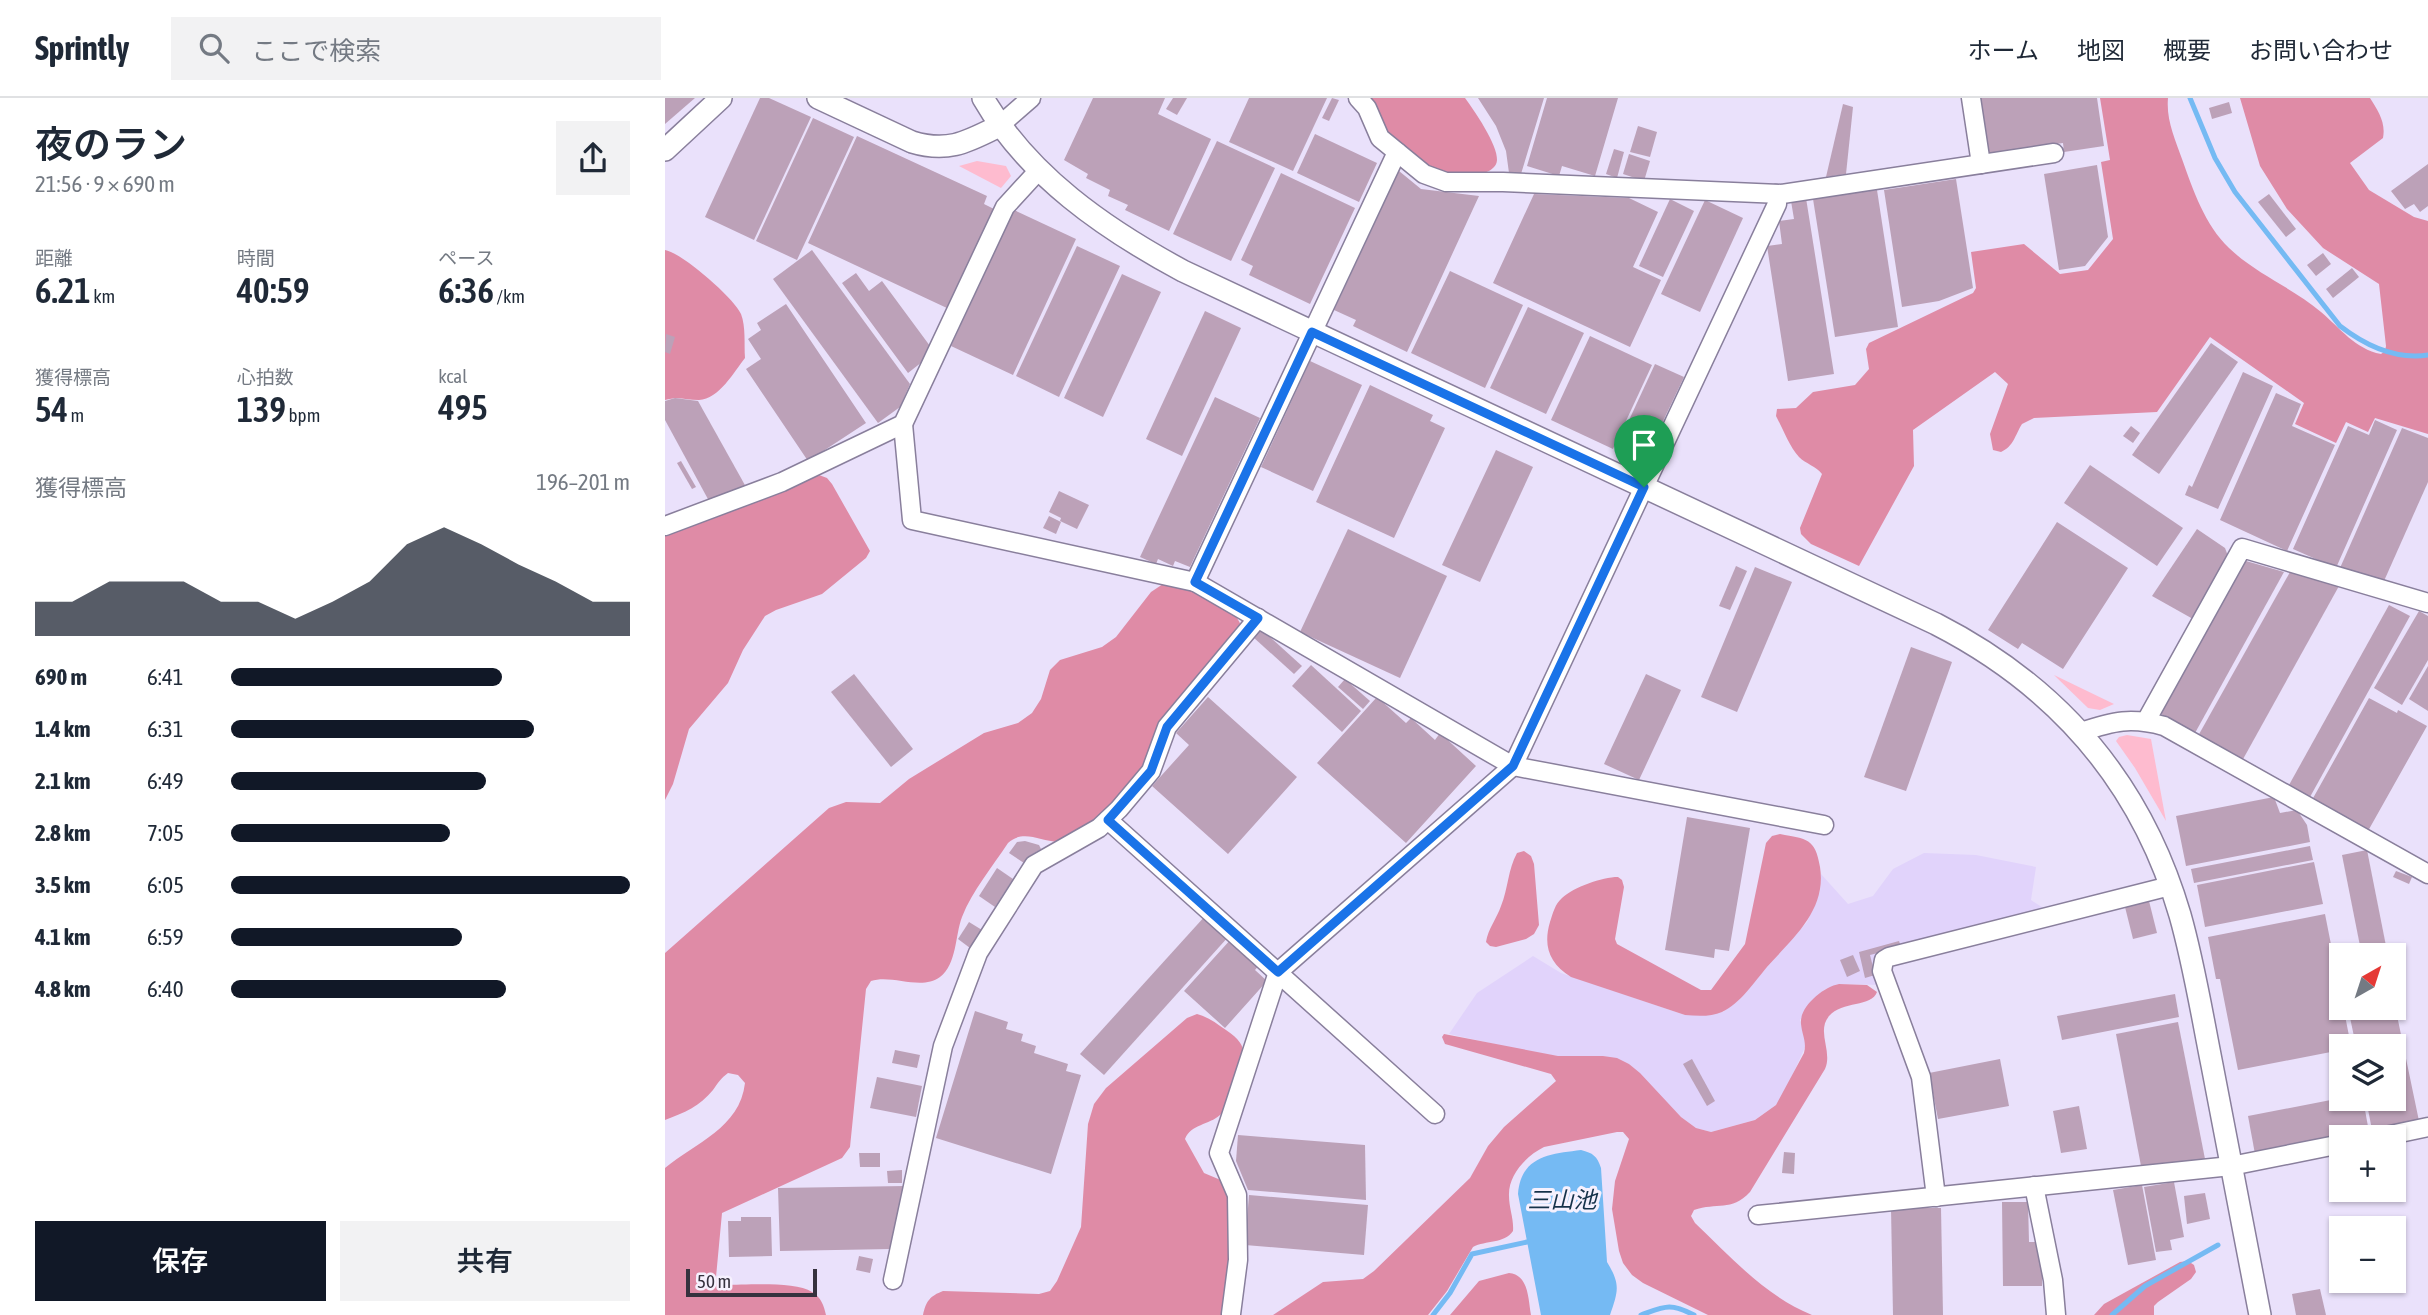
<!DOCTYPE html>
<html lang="ja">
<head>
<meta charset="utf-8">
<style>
  body { margin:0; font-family:"Asap Condensed","Noto Sans JP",sans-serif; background:#f2f2f3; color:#1f2937; height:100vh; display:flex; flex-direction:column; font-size:26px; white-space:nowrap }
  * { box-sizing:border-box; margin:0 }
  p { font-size:23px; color:#747a83 }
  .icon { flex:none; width:38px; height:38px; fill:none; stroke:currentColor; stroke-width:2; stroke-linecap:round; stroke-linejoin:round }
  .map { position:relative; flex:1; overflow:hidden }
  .side { display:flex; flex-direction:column; background:#fff; width:665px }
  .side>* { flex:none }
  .needle { width:46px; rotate:39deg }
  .tools { position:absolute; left:1664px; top:845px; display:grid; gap:14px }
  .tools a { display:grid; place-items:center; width:77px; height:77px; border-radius:0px; background:#fff; box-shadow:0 2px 5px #0004; font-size:35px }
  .scale { position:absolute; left:21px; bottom:18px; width:131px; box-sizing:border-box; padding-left:7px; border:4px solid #36323e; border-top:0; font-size:19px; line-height:24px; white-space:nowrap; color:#36323e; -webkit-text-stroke:5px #f6f1fe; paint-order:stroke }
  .pin { position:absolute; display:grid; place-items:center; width:60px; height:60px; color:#fff; margin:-72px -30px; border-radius:50% 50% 50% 0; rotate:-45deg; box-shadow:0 0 7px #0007 }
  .pin .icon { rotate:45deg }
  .round { display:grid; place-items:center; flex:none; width:74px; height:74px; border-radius:0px; background:#f2f2f3 }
  .head { display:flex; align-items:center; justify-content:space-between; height:119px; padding:0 35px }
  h1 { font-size:38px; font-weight:600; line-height:52px }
  .figures { display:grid; grid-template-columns:repeat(3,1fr); gap:10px; height:119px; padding:7px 35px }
  .figures div { display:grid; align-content:center }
  .figures b { font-size:35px; font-weight:600 }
  .figures small { font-size:19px; font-weight:400 }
  .figures p { font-size:19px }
  .chart { height:196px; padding:14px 35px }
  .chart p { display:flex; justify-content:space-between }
  .chart svg { width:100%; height:126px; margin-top:7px; fill:#111827; opacity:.7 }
  .cta { display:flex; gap:14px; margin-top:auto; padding:14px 35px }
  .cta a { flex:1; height:80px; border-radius:0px; background:#111827; color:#fff; font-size:28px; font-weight:600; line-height:80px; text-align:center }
  .cta a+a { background:#f2f2f3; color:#1f2937 }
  ul { padding:0 35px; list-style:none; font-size:23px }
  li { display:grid; grid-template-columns:112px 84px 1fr; align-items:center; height:52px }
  li i { height:18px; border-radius:9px; background:#111827 }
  header { display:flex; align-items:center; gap:42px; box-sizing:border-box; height:98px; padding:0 35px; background:#fff; border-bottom:2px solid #e0e1e3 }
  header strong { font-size:33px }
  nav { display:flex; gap:38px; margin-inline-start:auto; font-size:24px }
  .search { width:490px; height:63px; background:#f2f2f3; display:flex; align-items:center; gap:18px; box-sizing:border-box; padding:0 24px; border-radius:0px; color:#747a83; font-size:26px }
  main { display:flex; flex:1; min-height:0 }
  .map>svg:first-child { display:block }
  .built { fill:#e1d3fb }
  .green { fill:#febbcf }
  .forest { fill:#df8ba6 }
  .water { fill:#75baf3 }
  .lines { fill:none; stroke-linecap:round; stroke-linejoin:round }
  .stream { stroke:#75baf3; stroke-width:5 }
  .building { fill:#bca1b8 }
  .minor-casing { stroke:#897f9c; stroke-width:21 }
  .tertiary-casing { stroke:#897f9c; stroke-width:24 }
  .minor { stroke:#fff; stroke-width:18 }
  .tertiary { stroke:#fff; stroke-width:21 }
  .route-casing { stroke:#fff; stroke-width:14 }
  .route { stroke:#1a73e8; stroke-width:9 }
  .labels { text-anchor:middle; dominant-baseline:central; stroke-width:6; stroke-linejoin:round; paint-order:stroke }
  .water-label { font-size:23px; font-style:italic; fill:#15324a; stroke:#f6f1fe }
</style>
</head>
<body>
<header>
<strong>Sprintly</strong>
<div class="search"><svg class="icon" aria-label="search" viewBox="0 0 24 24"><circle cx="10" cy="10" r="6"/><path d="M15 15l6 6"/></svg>ここで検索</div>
<nav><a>ホーム</a><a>地図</a><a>概要</a><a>お問い合わせ</a></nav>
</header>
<main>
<section class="side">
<div class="head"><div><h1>夜のラン</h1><p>21:56 · 9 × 690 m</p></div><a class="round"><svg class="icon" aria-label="share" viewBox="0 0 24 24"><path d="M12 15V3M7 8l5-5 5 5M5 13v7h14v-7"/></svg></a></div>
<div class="figures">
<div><p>距離</p><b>6.21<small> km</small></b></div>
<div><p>時間</p><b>40:59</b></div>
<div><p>ペース</p><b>6:36<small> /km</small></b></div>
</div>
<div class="figures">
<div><p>獲得標高</p><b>54<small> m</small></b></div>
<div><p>心拍数</p><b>139<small> bpm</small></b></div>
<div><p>kcal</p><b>495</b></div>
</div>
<div class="chart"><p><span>獲得標高</span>196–201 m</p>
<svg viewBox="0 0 160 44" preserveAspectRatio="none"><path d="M0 44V32L10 32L20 25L30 25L40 25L50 32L60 32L70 38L80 32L90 25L100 12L110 6L120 12L130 19L140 25L150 32L160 32V44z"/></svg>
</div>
<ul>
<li><b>690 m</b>6:41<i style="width:68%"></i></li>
<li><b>1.4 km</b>6:31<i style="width:76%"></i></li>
<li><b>2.1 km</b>6:49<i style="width:64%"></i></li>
<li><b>2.8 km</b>7:05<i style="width:55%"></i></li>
<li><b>3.5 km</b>6:05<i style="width:100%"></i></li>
<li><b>4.1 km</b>6:59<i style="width:58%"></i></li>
<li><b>4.8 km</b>6:40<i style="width:69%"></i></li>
</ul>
<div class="cta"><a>保存</a><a>共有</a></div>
</section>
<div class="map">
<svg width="1763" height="1217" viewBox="0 0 1763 1217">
  <rect width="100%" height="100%" fill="#eae1fb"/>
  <polygon class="built" points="1259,755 1311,757 1371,769 1366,802 1383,813 1212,856 1208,864 1217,887 1174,886 1159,892 1135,922 1141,947 1119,996 1111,1007 1090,1022 1046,1034 1031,1030 1016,1019 964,966 938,958 893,958 866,954 784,936 812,895 868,858 896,875 1020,917 1058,914 1072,903 1142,824 1155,793 1156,776 1183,806 1208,798 1228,771"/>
  <g class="green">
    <polygon points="312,63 341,68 346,78 336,90 294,68"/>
    <polygon points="1389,577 1449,606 1435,612 1423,610"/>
    <polygon points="1462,637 1486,641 1501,723 1470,670 1451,643 1454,639"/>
  </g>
  <g class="forest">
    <path d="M703,0H800C809,12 833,47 832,62C831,82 782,80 770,74C762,71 724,41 719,34C712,25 708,11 703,0Z"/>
    <path d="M1435,0H1503C1501,22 1510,41 1517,61C1528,92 1540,127 1564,150C1591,176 1628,190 1656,214C1675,230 1690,251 1716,256L1720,253L1721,248L1714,186L1658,150L1622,111L1595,68L1575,0H1705C1713,13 1721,24 1718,40L1685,65L1704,92L1749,119L1763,123V336L1710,320L1703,334L1681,324L1671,345L1630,326L1639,305L1545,239L1492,314L1369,320L1357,326C1350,337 1349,348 1336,354L1328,352L1325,336L1343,286L1330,274L1248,332L1249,368L1194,468L1146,446L1136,436L1135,430L1157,376C1151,368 1141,366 1134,359C1124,348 1118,331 1111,318L1112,311L1131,310L1148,294L1190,287L1204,271L1201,251L1204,245L1308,195L1311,190L1306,154L1359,146L1395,176L1423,172L1448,141L1436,64L1445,62Z"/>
    <path d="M0,152C16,154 69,200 76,216C81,229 79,246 80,260C69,274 54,301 34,302C21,302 13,298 0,302Z"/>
    <polygon points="154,377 162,380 167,386 205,453 201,460 157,496 111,512 100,518 78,552 63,585 24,631 8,686 0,702 0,435 145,378"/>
    <path d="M498,486C519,486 571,506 576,528L481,670L440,718L393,744C375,743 358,731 343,745C328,768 307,793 297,819C290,837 292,866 275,879C256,893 227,876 206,883L201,891L185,1049L177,1060L57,1115L51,1179L54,1184L60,1187C81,1187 130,1183 147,1194C156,1199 159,1208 161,1217H0V1070C30,1045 75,1030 80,985L73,977L63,975C56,980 53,985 48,992C35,1008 19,1015 0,1022V855L164,710L181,704L215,705L244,681L319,635L353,625L367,615L376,601L385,572L395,562L437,549L451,539L486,494Z"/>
    <path d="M1115,736C1142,741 1150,740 1155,769C1162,812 1128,840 1102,869C1090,883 1075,906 1057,914C1046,919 1032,918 1020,917L906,879C884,865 878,848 885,824C888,815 890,806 897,800C909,789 937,779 953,779L957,782L959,789L950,841L952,846L1036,892H1046L1080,846L1101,745L1107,738Z"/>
    <path d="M859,753L866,758L869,766L874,827L869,836L861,841L831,849L825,848L821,844C823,831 832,820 836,808C843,791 843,771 852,755Z"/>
    <path d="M1174,886L1202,887L1212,894C1207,909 1177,903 1164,918C1151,934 1168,953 1160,971L1085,1094C1066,1114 1052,1104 1029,1112L1026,1118L1030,1125C1066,1159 1100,1198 1147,1217H1043L978,1185L967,1177L958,1165L954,1153L947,1111L950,1083L964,1041L958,1034H952L879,1049C861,1058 843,1077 844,1098C844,1110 849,1121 848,1133C839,1146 821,1142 808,1149L782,1193L763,1217H608L658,1184L698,1181L709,1173L805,1080L823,1048L839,1029L891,983L886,976L780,946L777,939L779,936L893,958H938L952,960L964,966L975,975L1016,1019L1031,1030L1046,1034L1090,1022L1111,1007L1139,955C1142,944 1137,937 1136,926C1134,909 1158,889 1174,886Z"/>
    <path d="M532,916C543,919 551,925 561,932C588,950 578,961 569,988C566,998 563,1010 555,1017C544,1027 526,1026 520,1041L539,1075L558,1083L566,1098V1162L559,1217H258C261,1203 265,1198 278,1193L374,1196L385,1193L392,1183L416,1129L423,1026L429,1006L441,990L522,920Z"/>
    <polygon points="1523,1163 1529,1167 1531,1174 1526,1181 1493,1204 1489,1208 1489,1217 1429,1217 1439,1206 1515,1164"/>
    <path d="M844,1175C864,1177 863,1201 866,1217H785L814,1183Z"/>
  </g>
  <path class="water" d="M916,1052C928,1055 932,1058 936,1070L942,1164C956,1187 953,1193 945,1217H876L853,1096C856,1058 885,1056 916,1052Z"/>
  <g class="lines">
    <g class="stream">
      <path d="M1525,0L1550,60L1570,94L1675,228C1701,248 1730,262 1763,257"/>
      <polyline points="768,1217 785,1195 807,1156 862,1144"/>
      <path d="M976,1217C1001,1208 1005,1205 1029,1217"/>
      <polyline points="1447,1217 1480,1188 1553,1147"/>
    </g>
  </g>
  <g class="building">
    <polygon points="0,0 30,0 0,26"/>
    <polygon points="95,0 104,0 146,19 89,142 40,119"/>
    <polygon points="428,0 500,0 493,16 546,41 504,133 460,112 463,107 443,98 445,92 421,80 423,76 399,62"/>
    <polygon points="508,0 522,0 512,17 501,11"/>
    <polygon points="584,0 662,0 628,73 564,44"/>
    <polygon points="667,0 674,2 664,23 657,20"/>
    <polygon points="813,0 879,0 856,76 844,75 841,53 831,28"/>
    <polygon points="882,0 953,0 930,78 897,68 894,78 862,68"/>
    <polygon points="1315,0 1432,0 1439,48 1399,54 1398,45 1324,56"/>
    <polygon points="1564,4 1567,15 1547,21 1544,10"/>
    <polygon points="1178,6 1188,9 1181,76 1161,79"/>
    <polygon points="148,20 189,39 132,162 91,143"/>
    <polygon points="973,28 992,34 985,59 965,54"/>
    <polygon points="650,36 712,65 694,104 632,75"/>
    <polygon points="192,38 322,98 319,106 329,111 284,211 143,145"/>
    <polygon points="552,43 610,70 566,163 508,136"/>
    <polygon points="949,51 959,54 952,80 941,76"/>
    <polygon points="964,56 985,63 979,83 958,76"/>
    <polygon points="1763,66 1763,108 1755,114 1749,106 1740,111 1726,93"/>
    <polygon points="1432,67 1443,139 1420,168 1394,172 1379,76"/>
    <polygon points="734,73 756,91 814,98 742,254 688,228 691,222 669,212"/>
    <polygon points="616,75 690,110 645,206 584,177 588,168 576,162"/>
    <polygon points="1291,81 1308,190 1274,203 1237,209 1219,92"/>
    <polygon points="1212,92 1233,229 1170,239 1148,101"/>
    <polygon points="869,96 964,100 993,114 968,169 996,182 965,249 828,185"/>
    <polygon points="1604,96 1631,131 1621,139 1593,104"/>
    <polygon points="1141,100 1169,276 1123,283 1102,148 1117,146 1114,123 1129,121 1126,103"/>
    <polygon points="1005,101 1029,113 998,179 974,168"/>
    <polygon points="1040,102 1078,120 1035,214 996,196"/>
    <polygon points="349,112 411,141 348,277 286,248"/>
    <polygon points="412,148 455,168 394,299 351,278"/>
    <polygon points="147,152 245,286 235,309 213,325 108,181"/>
    <polygon points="1658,155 1666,166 1651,178 1642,167"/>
    <polygon points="1687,170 1694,179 1668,200 1661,191"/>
    <polygon points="785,173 858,207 820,290 746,255"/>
    <polygon points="191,175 204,193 217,183 265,248 257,264 243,275 177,185"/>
    <polygon points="457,176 496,194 438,319 399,300"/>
    <polygon points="121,206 201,325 143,363 81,271 96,261 83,241 96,232 92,225"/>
    <polygon points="863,209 919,235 881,316 825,290"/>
    <polygon points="540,213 576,230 517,358 481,341"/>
    <polygon points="1,236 10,239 5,256 0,254"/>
    <polygon points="925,238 987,267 948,351 886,322"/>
    <polygon points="1546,245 1573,264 1494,376 1467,357"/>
    <polygon points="645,263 697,287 648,393 596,369"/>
    <polygon points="990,266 1019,279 980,361 952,348"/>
    <polygon points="1578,274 1608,288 1553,411 1520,397 1524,387 1527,389"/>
    <polygon points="705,287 768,317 765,323 780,330 729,440 651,404"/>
    <polygon points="1611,295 1636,306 1627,328 1670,347 1622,453 1555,422"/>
    <polygon points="550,299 595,320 525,469 510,463 508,468 493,461 491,466 475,459"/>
    <polygon points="10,300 33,303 81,389 44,403 0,322 0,303"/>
    <polygon points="1710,322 1732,332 1671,470 1628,451 1683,328 1704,337"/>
    <polygon points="1466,328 1475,335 1468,345 1458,338"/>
    <polygon points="1737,330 1763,340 1763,384 1719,483 1675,470"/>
    <polygon points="831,352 868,369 815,484 777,467"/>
    <polygon points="16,363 31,389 27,391 12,365"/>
    <polygon points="1425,367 1518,430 1492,468 1399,405"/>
    <polygon points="394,393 424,407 412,431 395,423 396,420 384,414"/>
    <polygon points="384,418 396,424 391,436 378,430"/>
    <polygon points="1392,424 1463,470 1398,571 1357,545 1353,551 1323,532"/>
    <polygon points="683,431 782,478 735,580 635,534"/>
    <polygon points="1532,431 1560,450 1563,458 1528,521 1487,498"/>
    <polygon points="1581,463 1619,474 1530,635 1496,616"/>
    <polygon points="1071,468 1082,473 1065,512 1054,508"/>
    <polygon points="1090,469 1127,484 1072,614 1036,599"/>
    <polygon points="1625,474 1674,488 1577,663 1533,638"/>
    <polygon points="1724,507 1745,518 1645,699 1624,687"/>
    <polygon points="1754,513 1763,518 1763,562 1737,607 1709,590"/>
    <polygon points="596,531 637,568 629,576 588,539"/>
    <polygon points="1246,549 1287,564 1241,693 1199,679"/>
    <polygon points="646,567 696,613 677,634 627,588"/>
    <polygon points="1763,568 1763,613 1744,601"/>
    <polygon points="189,576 248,651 226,669 166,594"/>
    <polygon points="981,576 1016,592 974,682 939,666"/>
    <polygon points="680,581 705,603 698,611 673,589"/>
    <polygon points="543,599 632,679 563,756 487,688 524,647 511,635"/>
    <polygon points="712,599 741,625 746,620 770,642 775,635 811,668 741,745 652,665"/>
    <polygon points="1704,600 1732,615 1733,612 1762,628 1703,733 1647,702"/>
    <polygon points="1609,699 1615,715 1632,712 1642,727 1645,744 1521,768 1511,718"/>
    <polygon points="1022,719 1085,730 1064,853 1050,851 1049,860 1000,852"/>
    <polygon points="360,743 374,747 376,751 364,758 359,765 344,755 352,744"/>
    <polygon points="1645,748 1648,762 1529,785 1526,771"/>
    <polygon points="1702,752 1723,858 1697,858 1677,757"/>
    <polygon points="1649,764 1658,806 1540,829 1532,787"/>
    <polygon points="332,770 348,781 330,809 314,798"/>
    <polygon points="1731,773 1747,779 1744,786 1728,779"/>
    <polygon points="1484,803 1492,835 1468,841 1460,809"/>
    <polygon points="1660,816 1686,948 1676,948 1676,952 1573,972 1555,881 1551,881 1543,839"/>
    <polygon points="541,817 564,838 439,977 415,956"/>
    <polygon points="304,824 317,832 305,850 293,841"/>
    <polygon points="567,840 595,866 590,872 602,883 560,930 519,893"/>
    <polygon points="1234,843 1236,849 1205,857 1210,877 1200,880 1194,854"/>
    <polygon points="1188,857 1195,873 1182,879 1175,862"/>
    <polygon points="1510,896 1514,919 1397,942 1392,918"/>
    <polygon points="1729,903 1754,1023 1707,1032 1701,1001 1729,1001 1729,948 1691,948 1683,910 1729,910"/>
    <polygon points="310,913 343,924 341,931 358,936 356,943 371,948 369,955 403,966 401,973 416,977 386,1076 271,1040"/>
    <polygon points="1513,924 1540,1061 1476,1068 1451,936"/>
    <polygon points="230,952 255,957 252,970 227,965"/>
    <polygon points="1027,961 1050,1003 1042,1008 1018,966"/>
    <polygon points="1335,961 1344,1008 1273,1021 1264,975"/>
    <polygon points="212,979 257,988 251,1019 205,1010"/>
    <polygon points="1676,1000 1698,1001 1704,1034 1590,1056 1583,1018"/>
    <polygon points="1414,1008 1422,1051 1396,1055 1388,1013"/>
    <polygon points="573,1037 700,1047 701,1102 583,1092 571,1063"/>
    <polygon points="1119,1054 1130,1055 1129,1076 1117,1075"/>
    <polygon points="194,1055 215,1055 215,1069 195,1069"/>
    <polygon points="237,1072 237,1085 223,1085 222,1073"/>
    <polygon points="1509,1084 1519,1139 1505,1142 1507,1152 1491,1154 1479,1089"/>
    <polygon points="1477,1087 1491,1162 1463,1167 1448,1092"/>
    <polygon points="240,1088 226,1151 115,1153 113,1090"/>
    <polygon points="1540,1095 1545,1121 1522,1126 1519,1098"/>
    <polygon points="584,1097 703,1107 699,1157 580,1147"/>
    <polygon points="1337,1104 1363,1104 1364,1144 1374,1144 1377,1160 1377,1188 1338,1188"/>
    <polygon points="1226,1110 1276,1110 1278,1217 1228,1217"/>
    <polygon points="76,1119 106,1119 107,1158 64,1159 63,1123 76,1123"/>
    <polygon points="194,1158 208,1161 205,1175 191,1172"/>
    <polygon points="1655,1191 1661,1217 1631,1217 1627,1196"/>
  </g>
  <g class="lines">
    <g class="minor-casing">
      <g id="minor">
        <polyline points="693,0 702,10 715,40 759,76 781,84 838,84 1117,96 1389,55"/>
        <polyline points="1306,0 1316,66"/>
        <polyline points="334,28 366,0"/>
        <polyline points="238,326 247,422 530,484 848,668 1159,727"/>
        <polyline points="0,428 117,384 238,326 340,109 374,72"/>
        <polyline points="530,484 732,54"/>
        <polyline points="1481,623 1577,450 1763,505"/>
        <path d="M1416,634C1449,623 1466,619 1499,628L1763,776"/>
        <polyline points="443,722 770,1016"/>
        <polyline points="1711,1040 1763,1029"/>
        <polyline points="1369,1088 1388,1182 1391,1217"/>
        <polyline points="1271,1099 1256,979 1217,873 1219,862 1224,859 1505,788"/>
        <polyline points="1093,1117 1566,1068 1676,1046"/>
        <polyline points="228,1182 278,948 313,855 369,767 434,730 454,711 486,673 502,629 593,520"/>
        <polyline points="566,1216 573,1162 572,1097 554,1055 613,874 848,668 1112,106 1111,96"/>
      </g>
    </g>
    <g class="tertiary-casing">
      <g id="tertiary">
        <path d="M153,0L247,44C283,55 302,44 334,28"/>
        <path d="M318,0C363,78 440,131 518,173L1271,526C1394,589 1476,684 1515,817C1529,866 1537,917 1547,967C1563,1050 1579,1134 1595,1217"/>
        <polyline points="0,52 56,0"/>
      </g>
    </g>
    <use href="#minor" class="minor"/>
    <use href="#tertiary" class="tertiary"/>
  </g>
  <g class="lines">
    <g class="route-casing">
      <polygon id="route" points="647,234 979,389 848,668 613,874 443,722 486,673 502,629 593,520 530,484"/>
    </g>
    <use href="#route" class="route"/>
  </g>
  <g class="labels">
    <g class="water-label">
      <text x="897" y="1102">三山池</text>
    </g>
  </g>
</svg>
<div class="tools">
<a><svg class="needle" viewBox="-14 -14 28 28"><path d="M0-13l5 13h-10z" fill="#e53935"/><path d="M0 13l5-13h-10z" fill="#747a83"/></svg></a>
<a><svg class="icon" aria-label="layers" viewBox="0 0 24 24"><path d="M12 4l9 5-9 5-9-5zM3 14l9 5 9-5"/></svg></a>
<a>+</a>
<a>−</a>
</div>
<div class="scale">50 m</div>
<div class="pin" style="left:979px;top:389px;background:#1e9e55"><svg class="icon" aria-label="arrive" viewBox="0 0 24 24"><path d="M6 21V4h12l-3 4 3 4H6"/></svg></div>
</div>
</main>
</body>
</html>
